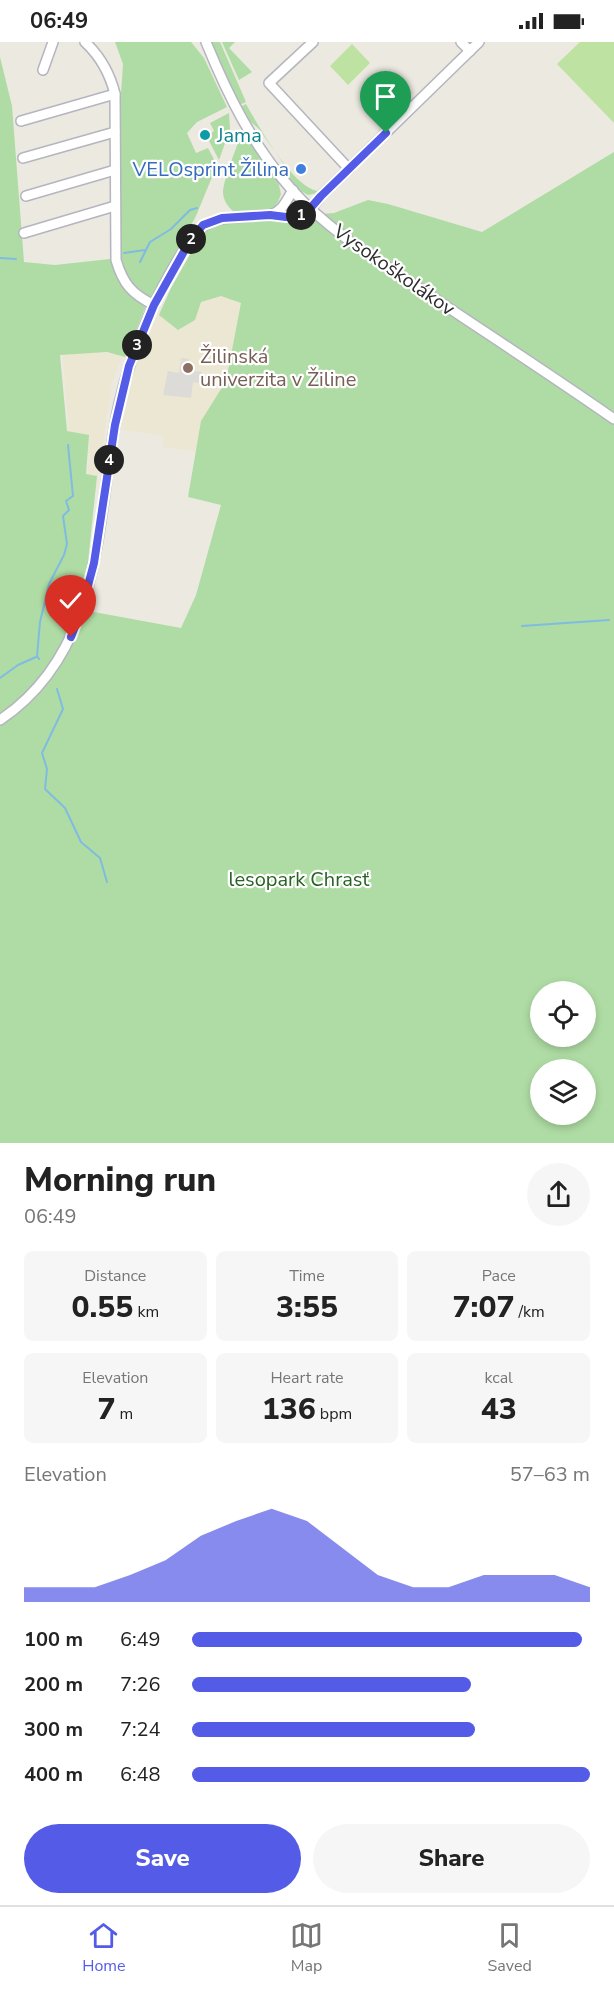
<!DOCTYPE html>
<html lang="en">
<head>
<meta charset="utf-8">
<style>
  body { margin:0; font-family:"Nunito Sans",sans-serif; background:#f6f6f6; color:#222; height:100vh; display:flex; flex-direction:column; font-size:22px; white-space:nowrap }
  * { box-sizing:border-box; margin:0 }
  p { font-size:20px; color:#767676 }
  .icon { flex:none; width:33px; height:33px; fill:none; stroke:currentColor; stroke-width:2; stroke-linecap:round; stroke-linejoin:round }
  .map { position:relative; height:1101px; overflow:hidden }
  .details { display:flex; flex-direction:column; background:#fff; flex:1 }
  .details>* { flex:none }
  .controls { position:absolute; left:530px; top:939px; display:grid; gap:12px }
  .controls a { display:grid; place-items:center; width:66px; height:66px; border-radius:50%; background:#fff; box-shadow:0 3px 9px #0003; font-size:30px }
  .pin { position:absolute; display:grid; place-items:center; width:51px; height:51px; color:#fff; margin:-62px -26px; border-radius:50% 50% 50% 0; rotate:-45deg; box-shadow:0 0 6px #0007 }
  .pin .icon { rotate:45deg }
  .km { position:absolute; width:30px; height:30px; margin:-15px; border-radius:50%; background:#222; color:#fff; font-size:16px; line-height:30px; text-align:center }
  .round { display:grid; place-items:center; flex:none; width:63px; height:63px; border-radius:32px; background:#f6f6f6 }
  .summary { display:flex; align-items:center; justify-content:space-between; height:102px; padding:0 24px }
  h1 { font-size:33px; font-weight:800; line-height:45px }
  .figures { display:grid; grid-template-columns:repeat(3,1fr); gap:9px; height:102px; padding:6px 24px }
  .figures div { display:grid; align-content:center; border-radius:9px; background:#f6f6f6; text-align:center }
  .figures b { font-size:30px; font-weight:800 }
  .figures small { font-size:16px; font-weight:400 }
  .figures p { font-size:16px }
  .chart { height:168px; padding:12px 24px }
  .chart p { display:flex; justify-content:space-between }
  .chart svg { width:100%; height:108px; margin-top:6px; fill:#545be6; opacity:.7 }
  .cta { display:flex; gap:12px; margin-top:auto; padding:12px 24px }
  .cta a { flex:1; height:69px; border-radius:36px; background:#545be6; color:#fff; font-size:24px; font-weight:800; line-height:69px; text-align:center }
  .cta a+a { background:#f6f6f6; color:#222 }
  ul { padding:0 24px; list-style:none; font-size:20px }
  li { display:grid; grid-template-columns:96px 72px 1fr; align-items:center; height:45px }
  li i { height:15px; border-radius:8px; background:#545be6 }
  .status { display:flex; justify-content:space-between; align-items:center; height:42px; padding:0 30px; background:#fff; direction:ltr }
  .status svg { height:16px; fill:currentColor }
  .tab-bar { display:flex; justify-content:space-around; align-items:center; height:84px; border-top:2px solid #e0e0e0; background:#fff; font-size:16px; color:#767676 }
  .tab-bar a { display:grid; justify-items:center; gap:3px }
  .tab-bar .current { color:#545be6 }
  .map>svg:first-child { display:block }
  .education { fill:#ece7d2 }
  .green { fill:#afdca4; fill-rule:evenodd }
  .pitch { fill:#bee2a1 }
  .plaza { fill:#dddbd7 }
  .lines { fill:none; stroke-linecap:round; stroke-linejoin:round }
  .stream { stroke:#80bbe2; stroke-width:2 }
  .minor-casing { stroke:#b4b5bf; stroke-width:12 }
  .minor { stroke:#fff; stroke-width:9 }
  .route-casing { stroke:#fff; stroke-width:12 }
  .route { stroke:#545be6; stroke-width:8 }
  .culture-dot { fill:#0f9aa8; stroke:#fff; stroke-width:2 }
  .shop-dot { fill:#3f7fe0; stroke:#fff; stroke-width:2 }
  .education-dot { fill:#8d6e63; stroke:#fff; stroke-width:2 }
  .labels { text-anchor:middle; dominant-baseline:central; stroke-width:4.5; stroke-linejoin:round; paint-order:stroke }
  .culture-label { font-size:20px; fill:#0d838f; stroke:#fff; text-anchor:start }
  .shop-label { font-size:20px; fill:#366cbe; stroke:#fff; text-anchor:end }
  .street-label { font-size:20px; fill:#2d2d2d; stroke:#fff }
  .education-label { font-size:20px; fill:#785e54; stroke:#fff; text-anchor:start }
  .park-label { font-size:20px; fill:#286323; stroke:#fff }
</style>
</head>
<body>
<div class="status"><b>06:49</b><svg viewBox="0 0 49 12"><path d="M0 12V9h3v3zM5 12V6h3v6zM10 12V3h3v9zM15 12V0h3v12zM26 1h20v11H26zM47 4h2v5h-2z"/></svg></div>
<div class="map">
<svg width="614" height="1101" viewBox="0 0 614 1101">
  <rect width="100%" height="100%" fill="#ece9e1"/>
  <g class="education">
    <polygon points="171,246 256,258 229,414 163,405 164,394 118,387 126,360 124,360 135,317 138,320 147,296"/>
    <polygon points="62,310 123,312 112,341 96,448 85,447 90,411 71,409"/>
  </g>
  <g class="green">
    <path d="M115,0H191L204,16L227,65L197,80L187,91L196,111L208,106L217,123L196,174L144,269L125,315L107,310L60,313L67,389L89,393L86,432L97,434L83,568L181,586L196,553L221,463L188,455L201,379L226,339L241,261L221,254L201,260L195,278L178,288L159,273L171,246L201,193L209,185L241,179L334,171L368,158L388,162L482,190L614,110V1101H0V15L12,64L24,220L55,223L110,217L123,22ZM540,950H585V994H540ZM540,1028H585V1072H540Z"/>
    <polygon points="211,0 220,0 246,60 239,63 225,35"/>
    <polygon points="222,0 235,0 229,6 252,30 239,38"/>
    <path d="M246,62C259,85 292,144 317,149L335,133L317,151L308,153L299,148L290,138L283,121L259,87L246,76L240,65Z"/>
    <polygon points="229,71 230,87 219,118 208,97 212,95 210,92 214,89 210,81"/>
    <path d="M242,90L278,139L281,152L278,160L273,167L264,169L234,170C228,165 223,158 223,150C224,135 237,105 242,90Z"/>
  </g>
  <g class="pitch">
    <polygon points="580,0 614,0 614,81 557,22"/>
    <polygon points="352,2 370,21 348,43 330,24"/>
  </g>
  <polygon class="plaza" points="181,316 189,317 187,328 202,330 200,341 193,340 191,356 163,353 168,329 179,331"/>
  <g class="lines">
    <g class="stream">
      <polyline points="124,211 145,208"/>
      <polyline points="0,216 16,217"/>
      <polyline points="140,220 150,200 171,187 190,168 197,166"/>
      <polyline points="522,584 609,578"/>
      <polyline points="39,617 37,614 40,580 49,542 64,513 67,502 63,474 69,468 66,459 73,454 68,403"/>
      <polyline points="0,636 18,623 36,615"/>
      <polyline points="57,647 63,667 42,711 47,727 45,747 65,766 81,800 100,816 107,840"/>
    </g>
    <g class="minor-casing">
      <g id="minor">
        <path d="M85,0C100,14 110,32 115,52L116,218C123,242 132,252 154,263"/>
        <path d="M206,0C228,54 253,104 292,148C329,189 377,218 422,248C486,291 551,333 614,377"/>
        <polyline points="313,0 269,41 349,127"/>
        <polyline points="461,0 470,9"/>
        <polyline points="43,28 53,0"/>
        <polyline points="21,79 115,52"/>
        <polyline points="23,116 115,90"/>
        <polyline points="26,154 115,128"/>
        <path d="M270,173C283,169 286,159 293,148"/>
        <polyline points="24,191 115,164"/>
        <path d="M0,678C107,606 95,473 119,362C132,305 159,244 192,196C205,177 222,176 244,175C252,174 262,173 271,173C281,174 292,177 302,173C310,170 316,160 321,154L479,0"/>
      </g>
    </g>
    <use href="#minor" class="minor"/>
  </g>
  <g class="lines">
    <g class="route-casing">
      <polyline id="route" points="71,595 82,566 94,521 115,383 129,324 154,263 191,197 203,183 222,176 270,173 286,175 300,174 307,170 321,154 386,91"/>
    </g>
    <use href="#route" class="route"/>
  </g>
  <circle class="culture-dot" cx="205" cy="93" r="6"/>
  <circle class="shop-dot" cx="301" cy="127" r="6"/>
  <circle class="education-dot" cx="188" cy="326" r="6"/>
  <g class="labels">
    <g class="culture-label">
      <text x="217" y="93">Jama</text>
    </g>
    <g class="shop-label">
      <text x="289" y="127">VELOsprint Žilina</text>
    </g>
    <g class="street-label">
      <text transform="translate(394 228) rotate(35)">Vysokoškolákov</text>
    </g>
    <g class="education-label">
      <text x="200" y="314">Žilinská<tspan x="200" dy="23">univerzita v Žiline</tspan></text>
    </g>
    <g class="park-label">
      <text x="299" y="837">lesopark Chrasť</text>
    </g>
  </g>
</svg>
<div class="controls">
<a><svg class="icon" aria-label="locate" viewBox="0 0 24 24"><circle cx="12" cy="12" r="6"/><path d="M12 2v4M12 18v4M2 12h4M18 12h4"/></svg></a>
<a><svg class="icon" aria-label="layers" viewBox="0 0 24 24"><path d="M12 4l9 5-9 5-9-5zM3 14l9 5 9-5"/></svg></a>
</div>
<div class="pin" style="left:386px;top:91px;background:#1e9e55"><svg class="icon" aria-label="arrive" viewBox="0 0 24 24"><path d="M6 21V4h12l-3 4 3 4H6"/></svg></div>
<div class="pin" style="left:71px;top:595px;background:#d93025"><svg class="icon" aria-label="check" viewBox="0 0 24 24"><path d="M5 12l5 5 9-10"/></svg></div>
<b class="km" style="left:301px;top:173px">1</b>
<b class="km" style="left:191px;top:197px">2</b>
<b class="km" style="left:137px;top:303px">3</b>
<b class="km" style="left:109px;top:418px">4</b>
</div>
<section class="details">
<div class="summary"><div><h1>Morning run</h1><p>06:49</p></div><a class="round"><svg class="icon" aria-label="share" viewBox="0 0 24 24"><path d="M12 15V3M7 8l5-5 5 5M5 13v7h14v-7"/></svg></a></div>
<div class="figures">
<div><p>Distance</p><b>0.55<small> km</small></b></div>
<div><p>Time</p><b>3:55</b></div>
<div><p>Pace</p><b>7:07<small> /km</small></b></div>
</div>
<div class="figures">
<div><p>Elevation</p><b>7<small> m</small></b></div>
<div><p>Heart rate</p><b>136<small> bpm</small></b></div>
<div><p>kcal</p><b>43</b></div>
</div>
<div class="chart"><p><span>Elevation</span>57–63 m</p>
<svg viewBox="0 0 160 44" preserveAspectRatio="none"><path d="M0 44V38L10 38L20 38L30 33L40 27L50 17L60 11L70 6L80 11L90 22L100 33L110 38L120 38L130 33L140 33L150 33L160 38V44z"/></svg>
</div>
<ul>
<li><b>100 m</b>6:49<i style="width:98%"></i></li>
<li><b>200 m</b>7:26<i style="width:70%"></i></li>
<li><b>300 m</b>7:24<i style="width:71%"></i></li>
<li><b>400 m</b>6:48<i style="width:100%"></i></li>
</ul>
<div class="cta"><a>Save</a><a>Share</a></div>
</section>
<nav class="tab-bar">
<a class="current"><svg class="icon" aria-label="home" viewBox="0 0 24 24"><path d="M3 11l9-7 9 7M6 9v11h12V9"/></svg>Home</a>
<a><svg class="icon" aria-label="map" viewBox="0 0 24 24"><path d="M3 6l6-2 6 2 6-2v14l-6 2-6-2-6 2zM9 4v14M15 6v14"/></svg>Map</a>
<a><svg class="icon" aria-label="saved" viewBox="0 0 24 24"><path d="M7 4h10v16l-5-4-5 4z"/></svg>Saved</a>
</nav>
</body>
</html>
